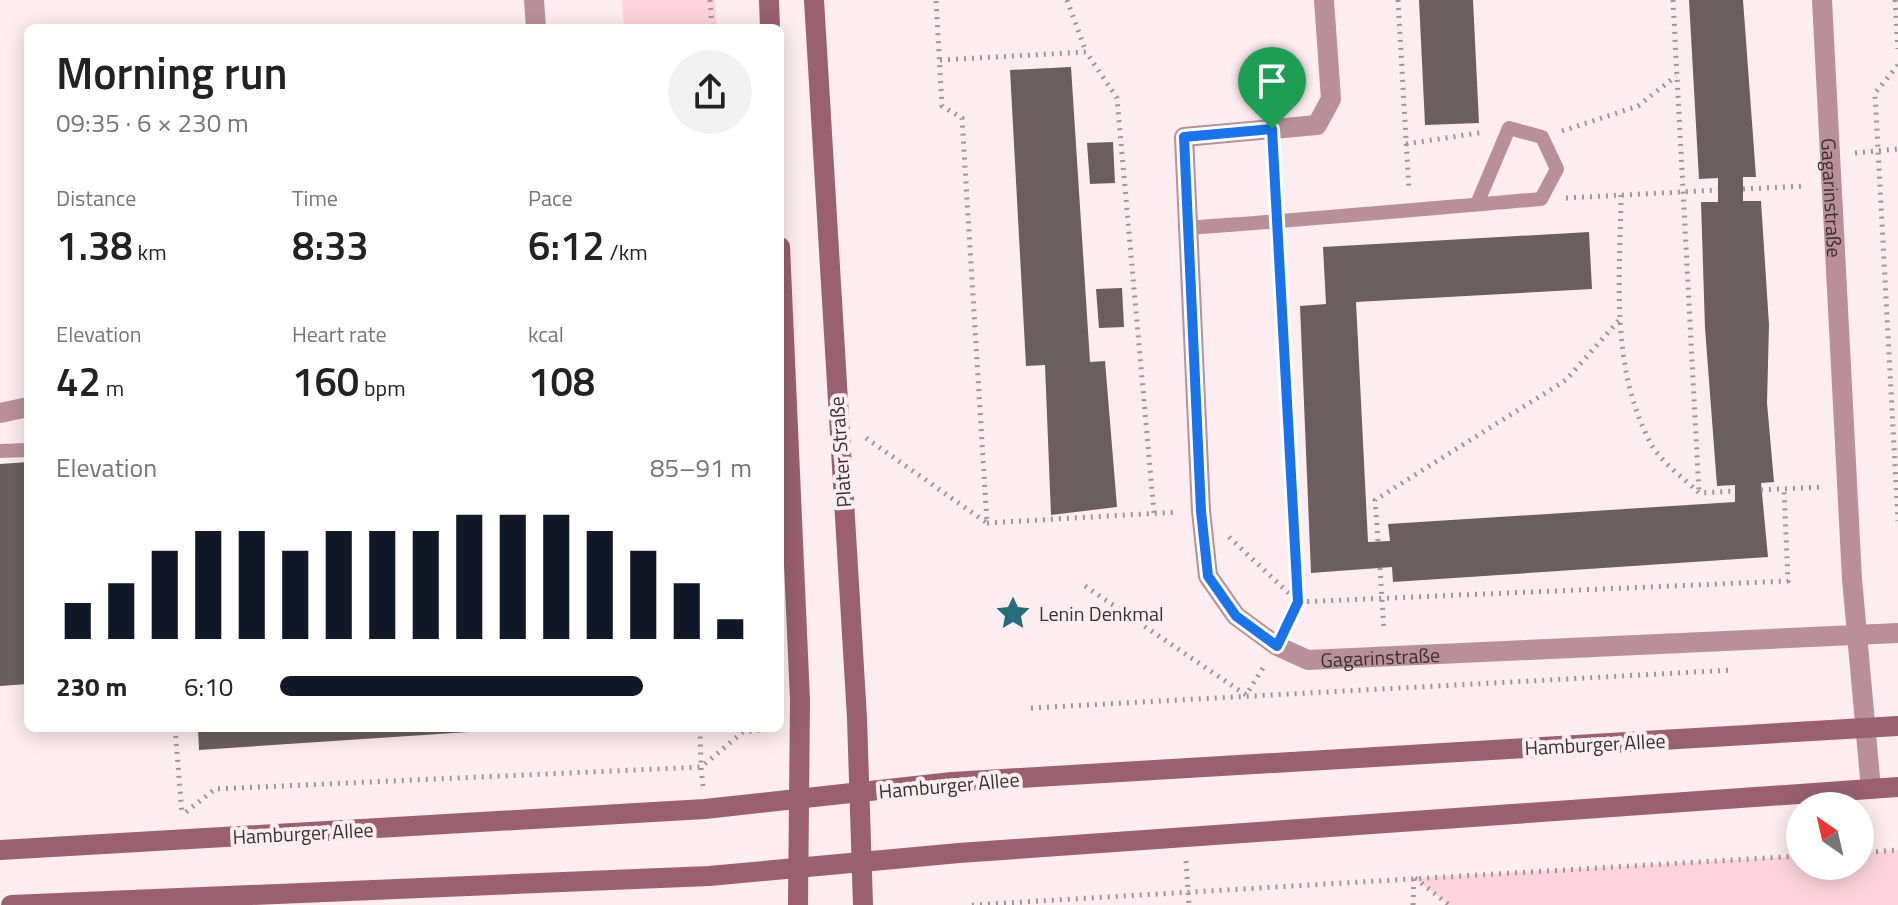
<!DOCTYPE html>
<html lang="en">
<head>
<meta charset="utf-8">
<style>
  body { margin:0; font-family:"Titillium Web",sans-serif; background:#f2f2f2; color:#222; height:100vh; display:flex; flex-direction:column; font-size:30px; white-space:nowrap }
  * { box-sizing:border-box; margin:0 }
  p { font-size:26px; color:#767676 }
  .icon { flex:none; width:44px; height:44px; fill:none; stroke:currentColor; stroke-width:2; stroke-linecap:round; stroke-linejoin:round }
  .map { position:relative; flex:1; overflow:hidden }
  .drawer { position:absolute; left:24px; top:24px; width:760px; height:708px; display:flex; flex-direction:column; background:#fff; border-radius:12px; box-shadow:0 4px 20px #0003 }
  .drawer>* { flex:none }
  .needle { width:52px; rotate:326deg }
  .buttons { position:absolute; left:1786px; top:792px; display:grid; gap:16px }
  .buttons a { display:grid; place-items:center; width:88px; height:88px; border-radius:50%; background:#fff; box-shadow:0 4px 20px #0003; font-size:40px }
  .pin { position:absolute; display:grid; place-items:center; width:68px; height:68px; color:#fff; margin:-82px -34px; border-radius:50% 50% 50% 0; rotate:-45deg; box-shadow:0 0 8px #0007 }
  .pin .icon { rotate:45deg }
  .round { display:grid; place-items:center; flex:none; width:84px; height:84px; border-radius:42px; background:#f2f2f2 }
  .overview { display:flex; align-items:center; justify-content:space-between; height:136px; padding:0 32px }
  h1 { font-size:44px; font-weight:600; line-height:60px }
  .figures { display:grid; grid-template-columns:repeat(3,1fr); gap:12px; height:136px; padding:8px 32px }
  .figures div { display:grid; align-content:center }
  .figures b { font-size:40px; font-weight:600 }
  .figures small { font-size:22px; font-weight:400 }
  .figures p { font-size:22px }
  .chart { height:224px; padding:16px 32px }
  .chart p { display:flex; justify-content:space-between }
  .chart svg { width:100%; height:144px; margin-top:8px; stroke:#111827; stroke-width:6 }
  ul { padding:0 32px; list-style:none; font-size:26px }
  li { display:grid; grid-template-columns:128px 96px 1fr; align-items:center; height:60px }
  li i { height:20px; border-radius:10px; background:#111827 }
  .map>svg:first-child { display:block }
  .green { fill:#fdd4dd }
  .building { fill:#6b5e60 }
  .lines { fill:none; stroke-linecap:round; stroke-linejoin:round }
  .path { stroke:#a19597; stroke-width:5; stroke-dasharray:2 6; stroke-linecap:butt }
  .lane { stroke:#b99099; stroke-width:14 }
  .street { stroke:#b99099; stroke-width:20 }
  .secondary { stroke:#9a606f; stroke-width:20 }
  .route-casing { stroke:#fff; stroke-width:16 }
  .route { stroke:#1a73e8; stroke-width:10 }
  .labels { text-anchor:middle; dominant-baseline:central; stroke-width:8; stroke-linejoin:round; paint-order:stroke }
  .street-label { font-size:20px; fill:#383233; stroke:#fdedf0 }
  .poi-label { font-size:20px; fill:#383233; stroke:#fdedf0; text-anchor:start }
</style>
</head>
<body>
<div class="map">
<svg width="1898" height="905" viewBox="0 0 1898 905">
  <rect width="100%" height="100%" fill="#fdedf0"/>
  <g class="green">
    <polygon points="622,0 715,0 717,28 624,28"/>
    <polygon points="1898,850 1898,905 1449,905 1414,878 1800,856 1800,866 1860,866 1860,853"/>
  </g>
  <g class="building">
    <polygon points="1419,0 1473,0 1479,123 1425,125"/>
    <polygon points="1689,0 1743,0 1756,177 1743,177 1743,201 1761,201 1769,325 1767,403 1774,482 1761,483 1768,557 1393,582 1392,567 1311,573 1300,306 1326,304 1323,247 1589,232 1592,289 1356,302 1368,542 1390,541 1388,524 1735,502 1735,485 1717,486 1705,328 1701,202 1718,202 1718,178 1699,179"/>
    <polygon points="1071,67 1090,362 1105,361 1117,507 1051,515 1045,365 1026,366 1010,70"/>
    <polygon points="1113,142 1115,183 1090,184 1087,143"/>
    <polygon points="1122,288 1124,327 1099,328 1096,289"/>
    <polygon points="28,462 28,684 0,686 0,464"/>
    <polygon points="198,728 484,728 484,731 199,750"/>
  </g>
  <g class="lines">
    <g class="path">
      <polyline points="710,0 712,28"/>
      <polyline points="1067,0 1086,52"/>
      <polyline points="1398,0 1409,191"/>
      <polyline points="1673,0 1699,493"/>
      <polyline points="1895,0 1898,49"/>
      <polyline points="940,60 1086,52 1117,98 1154,513"/>
      <polyline points="1898,65 1875,93 1898,521"/>
      <polyline points="1562,131 1638,106 1676,76"/>
      <polyline points="1406,144 1485,132"/>
      <polyline points="1273,153 1275,199"/>
      <polyline points="1855,153 1898,149"/>
      <polyline points="1743,189 1806,186"/>
      <path d="M1621,195C1620,280 1610,367 1651,444C1661,462 1685,479 1699,493L1735,491"/>
      <polyline points="1566,198 1718,190"/>
      <polyline points="1277,241 1298,602 1287,624"/>
      <polyline points="866,438 987,523 962,118 942,106 936,0"/>
      <polyline points="1761,490 1822,487"/>
      <polyline points="987,523 1178,512"/>
      <polyline points="1229,537 1298,602 1788,581 1784,489"/>
      <polyline points="1378,541 1375,500 1566,380 1619,320"/>
      <polyline points="1380,568 1384,631"/>
      <polyline points="1085,586 1246,695 1263,668"/>
      <polyline points="1031,708 1733,670"/>
      <polyline points="175,728 182,814"/>
      <polyline points="703,786 701,767 743,732 775,728"/>
      <polyline points="186,812 215,789 701,767 700,728"/>
      <polyline points="1860,853 1898,850"/>
      <polyline points="1186,861 1189,905"/>
      <polyline points="1415,878 1449,905"/>
      <polyline points="972,905 1800,856"/>
      <polyline points="1413,905 1414,878"/>
    </g>
    <g class="lane">
      <path d="M1186,228C1304,220 1423,209 1541,199L1557,169L1542,137L1509,128L1477,204"/>
      <polyline points="0,451 28,450"/>
    </g>
    <g class="street">
      <polyline points="534,0 536,28"/>
      <path id="s1" d="M1324,0L1331,99L1317,125L1184,137L1201,511L1208,576L1236,616L1277,646L1308,660L1898,633"/>
      <path id="s2" d="M1822,0L1852,579L1871,789"/>
      <polyline points="0,413 28,407"/>
    </g>
    <g class="secondary">
      <polyline points="769,0 770,28"/>
      <polyline points="814,0 857,718 863,905"/>
      <polyline points="780,247 800,700 798,905"/>
      <polyline points="0,850 705,809 952,782 1898,726"/>
      <polyline points="11,905 709,876 959,853 1898,787"/>
    </g>
  </g>
  <g class="lines">
    <g class="route-casing">
      <polygon id="route" points="1272,129 1298,602 1277,646 1236,616 1208,576 1201,511 1184,137"/>
    </g>
    <use href="#route" class="route"/>
  </g>
  <defs>
    <g id="sight-bare" transform="scale(2.76)"><path d="M0-6L1.8-2.2L6-1.7L2.9 1.2L3.7 5.4L0 3.3L-3.7 5.4L-2.9 1.2L-6-1.7L-1.8-2.2Z" fill="#266c7b" stroke="#fdedf0" stroke-width="2.5" paint-order="stroke"/></g>
  </defs>
  <g fill-rule="evenodd">
    <use href="#sight-bare" x="1013" y="613"/>
  </g>
  <g class="labels">
    <g class="street-label">
      <text stroke="none"><textPath href="#s2" startOffset="198">Gagarinstraße</textPath></text>
      <text transform="translate(840 452) rotate(-94)">Plater Straße</text>
      <text stroke="none"><textPath href="#s1" startOffset="908">Gagarinstraße</textPath></text>
      <text transform="translate(1595 744) rotate(-3)">Hamburger Allee</text>
      <text transform="translate(949 785) rotate(-5)">Hamburger Allee</text>
      <text transform="translate(303 833) rotate(-3)">Hamburger Allee</text>
    </g>
    <g class="poi-label">
      <text x="1039" y="613">Lenin Denkmal</text>
    </g>
  </g>
</svg>
<div class="buttons">
<a><svg class="needle" viewBox="-14 -14 28 28"><path d="M0-13l5 13h-10z" fill="#e53935"/><path d="M0 13l5-13h-10z" fill="#767676"/></svg></a>
</div>
<div class="pin" style="left:1272px;top:129px;background:#1e9e55"><svg class="icon" aria-label="arrive" viewBox="0 0 24 24"><path d="M6 21V4h12l-3 4 3 4H6"/></svg></div>
<section class="drawer">
<div class="overview"><div><h1>Morning run</h1><p>09:35 · 6 × 230 m</p></div><a class="round"><svg class="icon" aria-label="share" viewBox="0 0 24 24"><path d="M12 15V3M7 8l5-5 5 5M5 13v7h14v-7"/></svg></a></div>
<div class="figures">
<div><p>Distance</p><b>1.38<small> km</small></b></div>
<div><p>Time</p><b>8:33</b></div>
<div><p>Pace</p><b>6:12<small> /km</small></b></div>
</div>
<div class="figures">
<div><p>Elevation</p><b>42<small> m</small></b></div>
<div><p>Heart rate</p><b>160<small> bpm</small></b></div>
<div><p>kcal</p><b>108</b></div>
</div>
<div class="chart"><p><span>Elevation</span>85–91 m</p>
<svg viewBox="0 0 160 44" preserveAspectRatio="none"><path d="M5 44V33M15 44V27M25 44V17M35 44V11M45 44V11M55 44V17M65 44V11M75 44V11M85 44V11M95 44V6M105 44V6M115 44V6M125 44V11M135 44V17M145 44V27M155 44V38"/></svg>
</div>
<ul>
<li><b>230 m</b>6:10<i style="width:77%"></i></li>
</ul>
</section>
</div>
</body>
</html>
